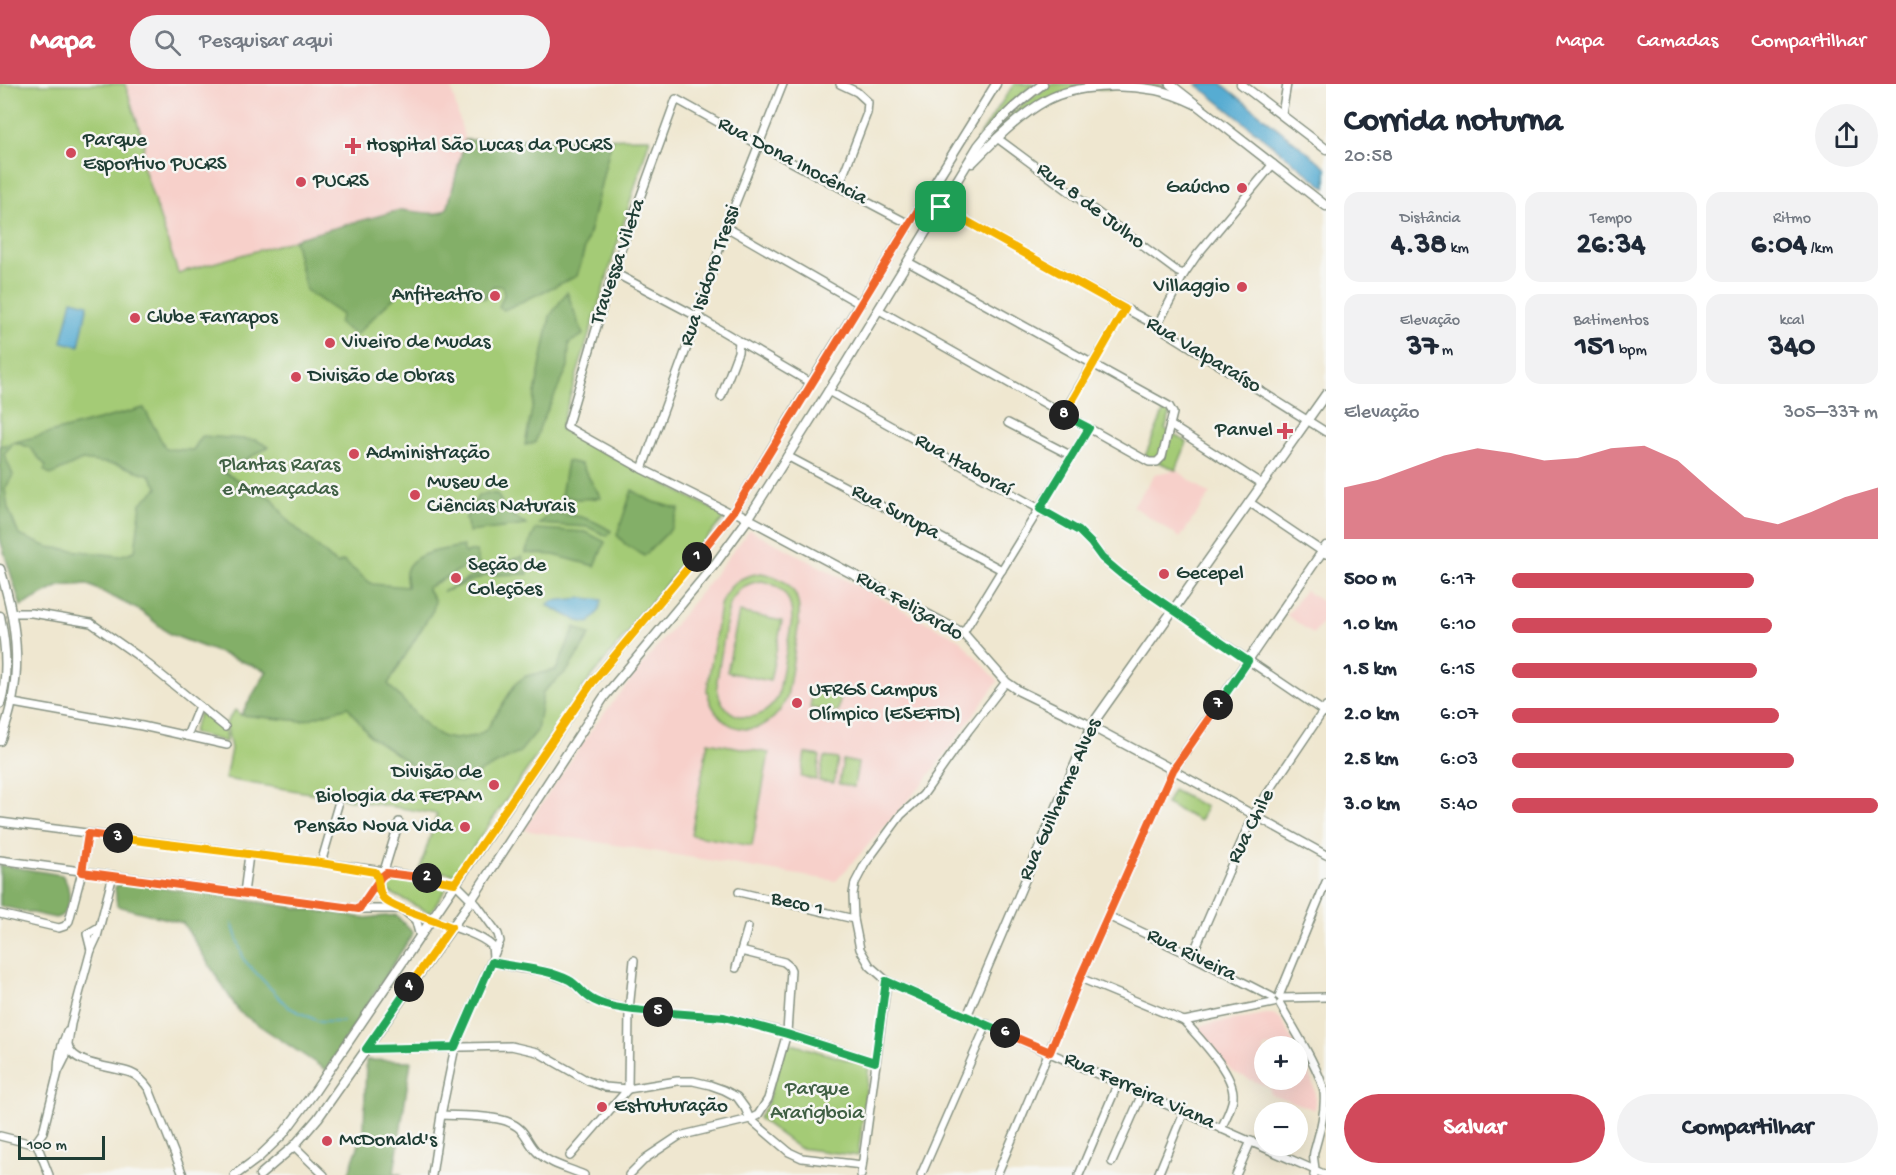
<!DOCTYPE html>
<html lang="pt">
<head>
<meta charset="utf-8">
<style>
  body { margin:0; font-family:"Gochi Hand",sans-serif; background:#f2f2f3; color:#1f2937; height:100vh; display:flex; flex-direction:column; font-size:22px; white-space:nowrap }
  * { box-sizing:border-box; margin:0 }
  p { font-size:20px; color:#747a83 }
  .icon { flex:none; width:33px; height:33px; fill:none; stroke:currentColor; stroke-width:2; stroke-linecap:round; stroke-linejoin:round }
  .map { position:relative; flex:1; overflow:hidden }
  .drawer { display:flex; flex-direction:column; background:#fff; width:570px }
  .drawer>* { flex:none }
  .buttons { position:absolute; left:1254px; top:952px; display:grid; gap:12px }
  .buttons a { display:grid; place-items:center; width:54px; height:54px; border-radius:50%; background:#fff; box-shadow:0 6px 24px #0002; font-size:30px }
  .scale { position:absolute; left:18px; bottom:15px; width:87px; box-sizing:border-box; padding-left:6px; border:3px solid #1f3d34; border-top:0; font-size:16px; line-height:21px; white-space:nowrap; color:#1f3d34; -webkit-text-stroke:4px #f6f6f2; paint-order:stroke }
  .pin { position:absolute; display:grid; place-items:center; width:51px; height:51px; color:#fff; margin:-26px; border-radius:12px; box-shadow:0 3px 9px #0006 }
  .km { position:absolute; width:30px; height:30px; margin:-15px; border-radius:50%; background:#222; color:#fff; font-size:16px; line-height:30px; text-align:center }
  .round { display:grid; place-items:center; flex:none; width:63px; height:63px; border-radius:32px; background:#f2f2f3 }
  .headline { display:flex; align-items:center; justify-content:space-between; height:102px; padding:0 18px }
  h1 { font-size:33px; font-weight:800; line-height:45px }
  .metrics { display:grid; grid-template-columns:repeat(3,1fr); gap:9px; height:102px; padding:6px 18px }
  .metrics div { display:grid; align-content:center; border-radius:15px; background:#f2f2f3; text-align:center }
  .metrics b { font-size:30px; font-weight:800 }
  .metrics small { font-size:16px; font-weight:400 }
  .metrics p { font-size:16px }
  .chart { height:168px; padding:12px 18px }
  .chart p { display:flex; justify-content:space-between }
  .chart svg { width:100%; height:108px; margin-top:6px; fill:#d1495b; opacity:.7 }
  .action { display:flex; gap:12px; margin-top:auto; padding:12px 18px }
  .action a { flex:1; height:69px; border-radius:36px; background:#d1495b; color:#fff; font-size:24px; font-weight:800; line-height:69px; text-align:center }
  .action a+a { background:#f2f2f3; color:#1f2937 }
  ul { padding:0 18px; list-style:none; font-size:20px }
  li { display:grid; grid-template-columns:96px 72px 1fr; align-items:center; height:45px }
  li i { height:15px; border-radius:8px; background:#d1495b }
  header { display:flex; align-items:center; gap:36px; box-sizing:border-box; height:84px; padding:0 30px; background:#d1495b; color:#fff }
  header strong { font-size:28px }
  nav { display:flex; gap:33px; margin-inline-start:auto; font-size:21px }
  .search { width:420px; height:54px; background:#f2f2f3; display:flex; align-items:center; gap:15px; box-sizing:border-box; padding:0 21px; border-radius:33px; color:#747a83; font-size:22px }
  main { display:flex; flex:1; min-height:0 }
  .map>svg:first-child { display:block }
  .built { fill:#f7d0ca }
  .green { fill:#a4cb76; stroke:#628455; stroke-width:1.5; fill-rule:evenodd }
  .forest { fill:#83af67; stroke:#51764e; stroke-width:1.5; fill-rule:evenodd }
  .water { fill:#56acd2; stroke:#3a7483; stroke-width:1.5 }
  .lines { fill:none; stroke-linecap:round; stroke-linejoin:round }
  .stream { stroke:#56acd2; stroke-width:1.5 }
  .minor-casing { stroke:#879282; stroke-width:10 }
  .major-casing { stroke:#879282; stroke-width:11 }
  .minor { stroke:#fff; stroke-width:7 }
  .major { stroke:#fff; stroke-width:8 }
  .split-1-casing { stroke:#fff; stroke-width:12 }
  .split-2-casing { stroke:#fff; stroke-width:12 }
  .split-3-casing { stroke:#fff; stroke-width:12 }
  .split-4-casing { stroke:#fff; stroke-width:12 }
  .split-5-casing { stroke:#fff; stroke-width:12 }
  .split-6-casing { stroke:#fff; stroke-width:12 }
  .split-7-casing { stroke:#fff; stroke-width:12 }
  .split-8-casing { stroke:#fff; stroke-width:12 }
  .split-9-casing { stroke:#fff; stroke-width:12 }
  .split-1 { stroke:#f0652b; stroke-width:8 }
  .split-2 { stroke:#f5b400; stroke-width:8 }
  .split-3 { stroke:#f0652b; stroke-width:8 }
  .split-4 { stroke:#f5b400; stroke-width:8 }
  .split-5 { stroke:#22a559; stroke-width:8 }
  .split-6 { stroke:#22a559; stroke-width:8 }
  .split-7 { stroke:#f0652b; stroke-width:8 }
  .split-8 { stroke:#22a559; stroke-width:8 }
  .split-9 { stroke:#f5b400; stroke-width:8 }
  .poi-dot { fill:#d1495b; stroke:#f6f6f2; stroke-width:2 }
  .labels { text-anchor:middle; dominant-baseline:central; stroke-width:5; stroke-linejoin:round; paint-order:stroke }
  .poi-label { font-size:21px; fill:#1f3d34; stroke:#f6f6f2; text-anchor:start }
  .street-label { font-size:21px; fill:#1f3d34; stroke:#f6f6f2 }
  .park-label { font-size:21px; fill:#406044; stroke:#f6f6f2 }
</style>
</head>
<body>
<header>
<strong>Mapa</strong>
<div class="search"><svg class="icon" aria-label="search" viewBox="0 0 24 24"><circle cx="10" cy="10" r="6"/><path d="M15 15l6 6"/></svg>Pesquisar aqui</div>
<nav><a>Mapa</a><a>Camadas</a><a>Compartilhar</a></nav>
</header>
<main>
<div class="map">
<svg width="1326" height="1091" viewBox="0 0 1326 1091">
  <rect width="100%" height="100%" fill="#f6f6f2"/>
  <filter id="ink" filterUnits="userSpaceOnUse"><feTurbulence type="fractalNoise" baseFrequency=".0167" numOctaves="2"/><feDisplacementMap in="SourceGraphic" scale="12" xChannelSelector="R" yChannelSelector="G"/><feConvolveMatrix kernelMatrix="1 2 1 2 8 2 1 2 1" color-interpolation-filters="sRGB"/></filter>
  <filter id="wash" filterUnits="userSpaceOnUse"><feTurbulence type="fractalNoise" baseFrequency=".008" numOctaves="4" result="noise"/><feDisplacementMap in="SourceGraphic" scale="24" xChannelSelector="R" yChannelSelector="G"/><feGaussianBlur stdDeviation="1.35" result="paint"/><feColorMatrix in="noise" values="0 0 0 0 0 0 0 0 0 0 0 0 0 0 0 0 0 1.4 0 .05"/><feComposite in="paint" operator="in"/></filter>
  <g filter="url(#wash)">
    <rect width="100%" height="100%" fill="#efe7d0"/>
    <g class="built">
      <polygon points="0,0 450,0 465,56 447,123 443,128 436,130 400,126 178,189"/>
      <polygon points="1176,386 1210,410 1180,454 1133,422 1155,390"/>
      <polygon points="750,446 959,555 998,597 925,697 836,797 524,746 595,641"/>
      <polygon points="1305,506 1326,521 1326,533 1313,550 1287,531"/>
      <polygon points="1266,930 1273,930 1281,935 1296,963 1264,963 1264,996 1298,996 1298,967 1311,995 1315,1008 1315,1026 1270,1010 1270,1004 1231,987 1199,947 1199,943 1203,941"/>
    </g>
    <g class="green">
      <path d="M0,0H125L144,59L142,79L178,189L400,126C415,127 437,135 448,123L465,56L650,54L560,345L726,432L663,504L586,600L455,790L420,785L437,730L225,695L231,665L226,639L235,626L241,631L267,587L170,550L141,527L87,500L59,502L21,522L0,455Z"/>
      <path d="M1014,0H1035C1012,16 994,35 976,57Z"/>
      <polygon points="1052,0 1160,0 1164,2 1081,6 1048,16 982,67 1000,43 1020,22"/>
      <polygon points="1165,324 1170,331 1165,345 1187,358 1176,386 1145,372"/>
      <path d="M761,489C805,497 802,526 795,562C793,579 790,596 787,613C769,659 716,654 707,606L720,521C728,501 739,492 761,489ZM762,497C782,501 792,514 792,535L778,613C758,647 716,636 717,596L729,522C736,506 745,499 762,497Z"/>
      <polygon points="739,528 782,537 770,597 727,588"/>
      <polygon points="813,603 841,608 838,628 810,624"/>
      <polygon points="200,628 225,647 226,658 192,649"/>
      <polygon points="708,658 769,669 752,762 691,751"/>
      <polygon points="805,669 820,672 816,696 801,693"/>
      <polygon points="824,673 838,675 834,699 819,697"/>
      <polygon points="843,676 858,679 854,703 839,700"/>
      <polygon points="1173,706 1206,723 1200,737 1166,720"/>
      <path d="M398,792L448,802L430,829L389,808C385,800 389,793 398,792Z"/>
      <polygon points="785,958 869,982 858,1072 799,1064 758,1034 766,1023"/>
    </g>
    <g class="forest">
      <path d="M612,54L591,142L577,192L504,226L499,223L504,210L502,202H493L485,214C462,206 433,193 408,204C397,208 366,241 356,251L338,239L342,231L306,206L294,155L400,126L436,130L443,128L448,123L465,56Z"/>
      <polygon points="567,208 583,251 569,259 568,283 540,342 535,359 525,361 550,232"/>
      <path d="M144,324L166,365L193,366L202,352L256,356L269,363L223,388L273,415L287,436L337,480L343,477L372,500L407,503C407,499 405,493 406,489C409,468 447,465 463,462L465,469L476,467L480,485L472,489L468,481L427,504L435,517L433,526L388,600L428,644L443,653L454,655L477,652L487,645L516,599L526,592L556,586L575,543L590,551L568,586L543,608L537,647L519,669L460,698L412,681L370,652L348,623L302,637L241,631L267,587L170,550L141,527L87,500L59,502L21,522L0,455V362ZM14,358L29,363L46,382L44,386L51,391L82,376L119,381L150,391L158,404L141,419L135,467L119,472L48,463L19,451L8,424L5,405L13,391L4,370Z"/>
      <polygon points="567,377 581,380 601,414 577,415 561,412"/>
      <polygon points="632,406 651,417 679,425 670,446 644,472 625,460 617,451"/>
      <polygon points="487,409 497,410 506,426 526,441 469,448 466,434 478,412"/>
      <path d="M550,430C576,430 589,433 611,447L607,452L588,443L539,440Z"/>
      <polygon points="536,445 586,448 605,458 595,482 554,471 525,469"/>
      <polygon points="522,473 528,490 487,491 443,508 496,480"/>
      <path d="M0,781L62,791C72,802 73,831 55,834L0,822Z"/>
      <polygon points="124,798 365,834 396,831 413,849 326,986 239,928 183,839 117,822 115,803"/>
      <polygon points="366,976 411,977 394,1089 403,1091 348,1091 364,1046"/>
    </g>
    <g class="water">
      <polygon points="1196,0 1222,0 1326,83 1326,104"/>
      <polygon points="72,216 88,220 79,262 62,258"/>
      <polygon points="583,514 602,516 599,527 589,539 578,537 547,521 552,517"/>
    </g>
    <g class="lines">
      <polyline class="stream" points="232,839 244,876 288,923 320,938 343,938"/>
    </g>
  </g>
  <g filter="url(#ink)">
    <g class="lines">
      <g class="minor-casing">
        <g id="minor">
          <polyline points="1282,30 1287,0"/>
          <polyline points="997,54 1178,188 1184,190"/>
          <polyline points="839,102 867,29 868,18 857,8 840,0"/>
          <polyline points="918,126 941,123 1157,242 1326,348"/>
          <polyline points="726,143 860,220"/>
          <polyline points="613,188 698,233 811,299"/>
          <polyline points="879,226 1149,378 1157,378 1162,373 1173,329 1169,322 908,178"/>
          <polyline points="1157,242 1184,190 1197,171 1273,80"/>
          <polyline points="828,307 1079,447 1091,459 1102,474 1121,490 1326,629"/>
          <polyline points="721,313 738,268 739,257"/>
          <polyline points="1063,330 1125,225"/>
          <polyline points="1008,339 1072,372"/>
          <polyline points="1170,341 1262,400"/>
          <polyline points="787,372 1002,486"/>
          <polyline points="642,385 698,233 726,143 783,0"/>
          <polyline points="1249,418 1326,470"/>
          <polyline points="732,430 642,385 567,343 613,188 676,15 759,61 909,140"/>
          <polyline points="12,529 32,529 91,539 138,572 225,643"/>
          <polyline points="963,549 1089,344"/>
          <polyline points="1006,598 968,647 923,711 901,731 865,780 855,799 853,810 854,835 860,865 870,882 887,897 1326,1091"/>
          <polyline points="13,619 142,642 227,661"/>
          <polyline points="187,652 199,622"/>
          <polyline points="0,738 384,787 455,799 477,821 498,850 500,857 455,963 441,1031 432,1091"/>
          <polyline points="0,776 359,825 403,825"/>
          <polyline points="321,779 338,721"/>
          <path d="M372,787L378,793C379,799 378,805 381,811C392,831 471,841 492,862L493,873"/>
          <polyline points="739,808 854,835"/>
          <polyline points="244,809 249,771"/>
          <polyline points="359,825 376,802 384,787 399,738"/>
          <polyline points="0,830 59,844 65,842 69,837 82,788 88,750"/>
          <polyline points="1108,832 1192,872 1272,913"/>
          <polyline points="91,866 87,850 99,843"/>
          <polyline points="1192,872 1253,731 1326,623"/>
          <polyline points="492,878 518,884 544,887 571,897 591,916 629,926 724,933 787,949 875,978"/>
          <polyline points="736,884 748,843"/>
          <polyline points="1080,894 1184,937 1273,919"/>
          <polyline points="1279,912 1326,798"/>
          <polyline points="1281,914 1326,913"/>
          <path d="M1280,920C1292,942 1320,985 1324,1008C1326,1028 1319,1050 1314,1068C1312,1077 1317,1083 1314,1091"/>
          <polyline points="967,932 1091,642"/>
          <path d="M1184,937C1199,954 1235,990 1233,1013C1232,1024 1225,1035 1221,1045"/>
          <path d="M68,961C73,982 113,982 131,989C139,992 144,998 149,1005L183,1091"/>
          <polyline points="366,965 511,962 537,968 588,997 605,1003 628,1005 677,997 693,997 710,1001 724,1006 737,1013 745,1024 750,1035 789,1068 802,1074 862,1081"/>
          <path d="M58,986C58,971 61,961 67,948"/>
          <path d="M441,1031C461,1032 487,1031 506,1037C528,1045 525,1057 538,1069C551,1081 569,1084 584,1091"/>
          <polyline points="0,1052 28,1059 36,1058"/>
          <polyline points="36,1058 43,1048 58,988 66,972 71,940 91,866 97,853 113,791"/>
          <polyline points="36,1058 49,1091"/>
          <polyline points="294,1062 324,1091"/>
          <polyline points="570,1072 628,1005 629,926 634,876"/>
          <polyline points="1112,1078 1142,1010"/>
          <polyline points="629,1091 646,1074 679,1052 750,1035 758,1031 768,1015 787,949 791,886 789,882 784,878 741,867"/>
          <polyline points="861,1091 887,897"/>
          <polyline points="921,1091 987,940"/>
          <polyline points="997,1091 1080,894 1173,686 1326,771"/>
          <polyline points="1079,1091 1118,999"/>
          <polyline points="1158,1091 1184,1028"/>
          <polyline points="1236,1091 1251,1057"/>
        </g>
      </g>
      <g class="major-casing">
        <g id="major">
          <polyline points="1170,0 1326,122"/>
          <polyline points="1241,0 1326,65"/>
          <path d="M972,79C995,56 1018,32 1047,16C1077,0 1123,0 1156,6C1170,9 1183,14 1195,20"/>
          <polyline points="734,427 963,549 1006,598 1019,607 1085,639 1173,686 1326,462"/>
          <path d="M0,485C19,545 24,597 0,657"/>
          <path d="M0,532C6,561 9,592 0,620"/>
          <polyline points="1091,642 1326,310"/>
          <polyline points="403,825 416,836 420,851"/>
          <polyline points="235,1091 258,1074 283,1050 315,1007 592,599 734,427 811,299 996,0"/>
          <path d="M260,1091L294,1062L318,1034L472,815L604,613L715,480L748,435L846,279L978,62C997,37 1018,18 1043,0"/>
        </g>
      </g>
      <use href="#minor" class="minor"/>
      <use href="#major" class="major"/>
    </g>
  </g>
  <g class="lines" filter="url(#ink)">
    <g class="split-1-casing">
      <polyline id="split-1" points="697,473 734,427 918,126 941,123"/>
    </g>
    <g class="split-2-casing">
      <polyline id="split-2" points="427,794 455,799 592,599 697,473"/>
    </g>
    <g class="split-3-casing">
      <polyline id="split-3" points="118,754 88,750 82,788 359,825 381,793 386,789 427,794"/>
    </g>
    <g class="split-4-casing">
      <path id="split-4" d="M118,754L321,779L375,788C381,796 376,807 384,815C395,825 435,836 451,843L409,903"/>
    </g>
    <g class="split-5-casing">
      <path id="split-5" d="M409,903L366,965L455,963L492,878C517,884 545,884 569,896C577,900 582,909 590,914C604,924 641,927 658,928"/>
    </g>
    <g class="split-6-casing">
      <polyline id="split-6" points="658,928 724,933 787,950 875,978 886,897 1005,949"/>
    </g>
    <g class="split-7-casing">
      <polyline id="split-7" points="1005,949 1050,968 1080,894 1173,686 1218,621"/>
    </g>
    <g class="split-8-casing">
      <polyline id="split-8" points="1064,331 1089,344 1040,425 1079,447 1091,459 1102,474 1121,490 1248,577 1218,621"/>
    </g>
    <g class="split-9-casing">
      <polyline id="split-9" points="941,123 1125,225 1064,331"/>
    </g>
    <use href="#split-1" class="split-1"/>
    <use href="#split-2" class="split-2"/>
    <use href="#split-3" class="split-3"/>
    <use href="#split-4" class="split-4"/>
    <use href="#split-5" class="split-5"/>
    <use href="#split-6" class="split-6"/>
    <use href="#split-7" class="split-7"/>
    <use href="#split-8" class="split-8"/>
    <use href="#split-9" class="split-9"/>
  </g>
  <g class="poi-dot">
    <path d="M350 53h6v6h6v6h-6v6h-6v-6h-6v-6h6z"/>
    <circle cx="71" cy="69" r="6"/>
    <circle cx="301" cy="98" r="6"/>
    <circle cx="1242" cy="104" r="6"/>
    <circle cx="1242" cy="203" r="6"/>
    <circle cx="495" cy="212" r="6"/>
    <circle cx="135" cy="234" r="6"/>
    <circle cx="330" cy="259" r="6"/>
    <circle cx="296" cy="293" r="6"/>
    <path d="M1282 338h6v6h6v6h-6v6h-6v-6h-6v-6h6z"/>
    <circle cx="354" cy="370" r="6"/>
    <circle cx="415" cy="411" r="6"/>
    <circle cx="1164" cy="490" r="6"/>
    <circle cx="456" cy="494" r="6"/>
    <circle cx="797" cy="619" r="6"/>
    <circle cx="494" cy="701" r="6"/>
    <circle cx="465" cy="743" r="6"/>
    <circle cx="602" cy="1023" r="6"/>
    <circle cx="327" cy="1057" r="6"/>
  </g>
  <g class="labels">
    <g class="poi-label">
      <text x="83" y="57">Parque<tspan x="83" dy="24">Esportivo PUCRS</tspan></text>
      <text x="366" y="62">Hospital São Lucas da PUCRS</text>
      <text x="313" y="98">PUCRS</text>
      <text x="1230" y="104" text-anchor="end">Gaúcho</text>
      <text x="1230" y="203" text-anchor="end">Villaggio</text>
      <text x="483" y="212" text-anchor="end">Anfiteatro</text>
      <text x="147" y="234">Clube Farrapos</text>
      <text x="342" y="259">Viveiro de Mudas</text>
      <text x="308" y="293">Divisão de Obras</text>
      <text x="1273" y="347" text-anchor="end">Panvel</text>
      <text x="366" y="370">Administração</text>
      <text x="427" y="399">Museu de<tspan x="427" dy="24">Ciências Naturais</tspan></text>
      <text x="468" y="482">Seção de<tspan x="468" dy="24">Coleções</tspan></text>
      <text x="1176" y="490">Gecepel</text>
      <text x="809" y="607">UFRGS Campus<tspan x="809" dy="24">Olímpico (ESEFID)</tspan></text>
      <text x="482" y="689" text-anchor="end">Divisão de<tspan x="482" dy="24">Biologia da FEPAM</tspan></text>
      <text x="453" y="743" text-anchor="end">Pensão Nova Vida</text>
      <text x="614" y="1023">Estruturação</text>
      <text x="339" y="1057">McDonald's</text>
    </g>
    <g class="street-label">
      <text transform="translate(792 78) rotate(28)">Rua Dona Inocência</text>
      <text transform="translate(1090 123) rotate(37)">Rua 8 de Julho</text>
      <text transform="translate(619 178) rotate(-71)">Travessa Vileta</text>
      <text transform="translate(711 192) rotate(-71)">Rua Isidoro Tressi</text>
      <text transform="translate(1203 272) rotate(31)">Rua Valparaíso</text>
      <text transform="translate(963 382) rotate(29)">Rua Itaboraí</text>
      <text transform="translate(895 429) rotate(28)">Rua Surupa</text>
      <text transform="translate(909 523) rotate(30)">Rua Felizardo</text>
      <text transform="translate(1061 716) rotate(-66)">Rua Guilherme Alves</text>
      <text transform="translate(1252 743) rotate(-63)">Rua Chile</text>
      <text transform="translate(797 821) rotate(13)">Beco 1</text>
      <text transform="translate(1191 872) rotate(26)">Rua Riveira</text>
      <text transform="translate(1139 1008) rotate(24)">Rua Ferreira Viana</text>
    </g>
    <g class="park-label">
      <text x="280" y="382">Plantas Raras<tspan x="280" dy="24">e Ameaçadas</tspan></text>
      <text x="817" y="1006">Parque<tspan x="817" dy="24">Ararigboia</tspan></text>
    </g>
  </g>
</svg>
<div class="buttons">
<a>+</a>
<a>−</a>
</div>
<div class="scale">100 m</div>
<div class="pin" style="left:941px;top:123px;background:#1e9e55"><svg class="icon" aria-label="arrive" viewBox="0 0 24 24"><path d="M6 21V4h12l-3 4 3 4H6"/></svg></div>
<b class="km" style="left:697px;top:473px">1</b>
<b class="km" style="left:427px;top:794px">2</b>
<b class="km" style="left:118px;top:754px">3</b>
<b class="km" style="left:409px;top:903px">4</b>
<b class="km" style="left:658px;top:928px">5</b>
<b class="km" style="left:1005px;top:949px">6</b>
<b class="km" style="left:1218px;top:621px">7</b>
<b class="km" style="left:1064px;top:331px">8</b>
</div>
<section class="drawer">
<div class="headline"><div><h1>Corrida noturna</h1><p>20:58</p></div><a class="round"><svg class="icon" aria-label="share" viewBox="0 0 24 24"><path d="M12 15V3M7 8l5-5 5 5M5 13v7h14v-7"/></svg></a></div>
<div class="metrics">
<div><p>Distância</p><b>4.38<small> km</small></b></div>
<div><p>Tempo</p><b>26:34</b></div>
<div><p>Ritmo</p><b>6:04<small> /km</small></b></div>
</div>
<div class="metrics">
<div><p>Elevação</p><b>37<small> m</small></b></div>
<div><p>Batimentos</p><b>151<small> bpm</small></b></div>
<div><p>kcal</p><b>340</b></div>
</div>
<div class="chart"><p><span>Elevação</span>305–337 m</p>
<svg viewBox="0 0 160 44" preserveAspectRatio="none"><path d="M0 44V23L10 20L20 15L30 10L40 7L50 9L60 12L70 11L80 7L90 6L100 12L110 24L120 35L130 38L140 33L150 27L160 23V44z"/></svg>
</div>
<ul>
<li><b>500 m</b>6:17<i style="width:66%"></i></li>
<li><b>1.0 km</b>6:10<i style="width:71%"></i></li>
<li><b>1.5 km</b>6:15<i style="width:67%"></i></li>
<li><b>2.0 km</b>6:07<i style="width:73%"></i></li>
<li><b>2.5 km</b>6:03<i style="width:77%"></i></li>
<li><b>3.0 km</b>5:40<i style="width:100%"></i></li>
</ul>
<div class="action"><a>Salvar</a><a>Compartilhar</a></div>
</section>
</main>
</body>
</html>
